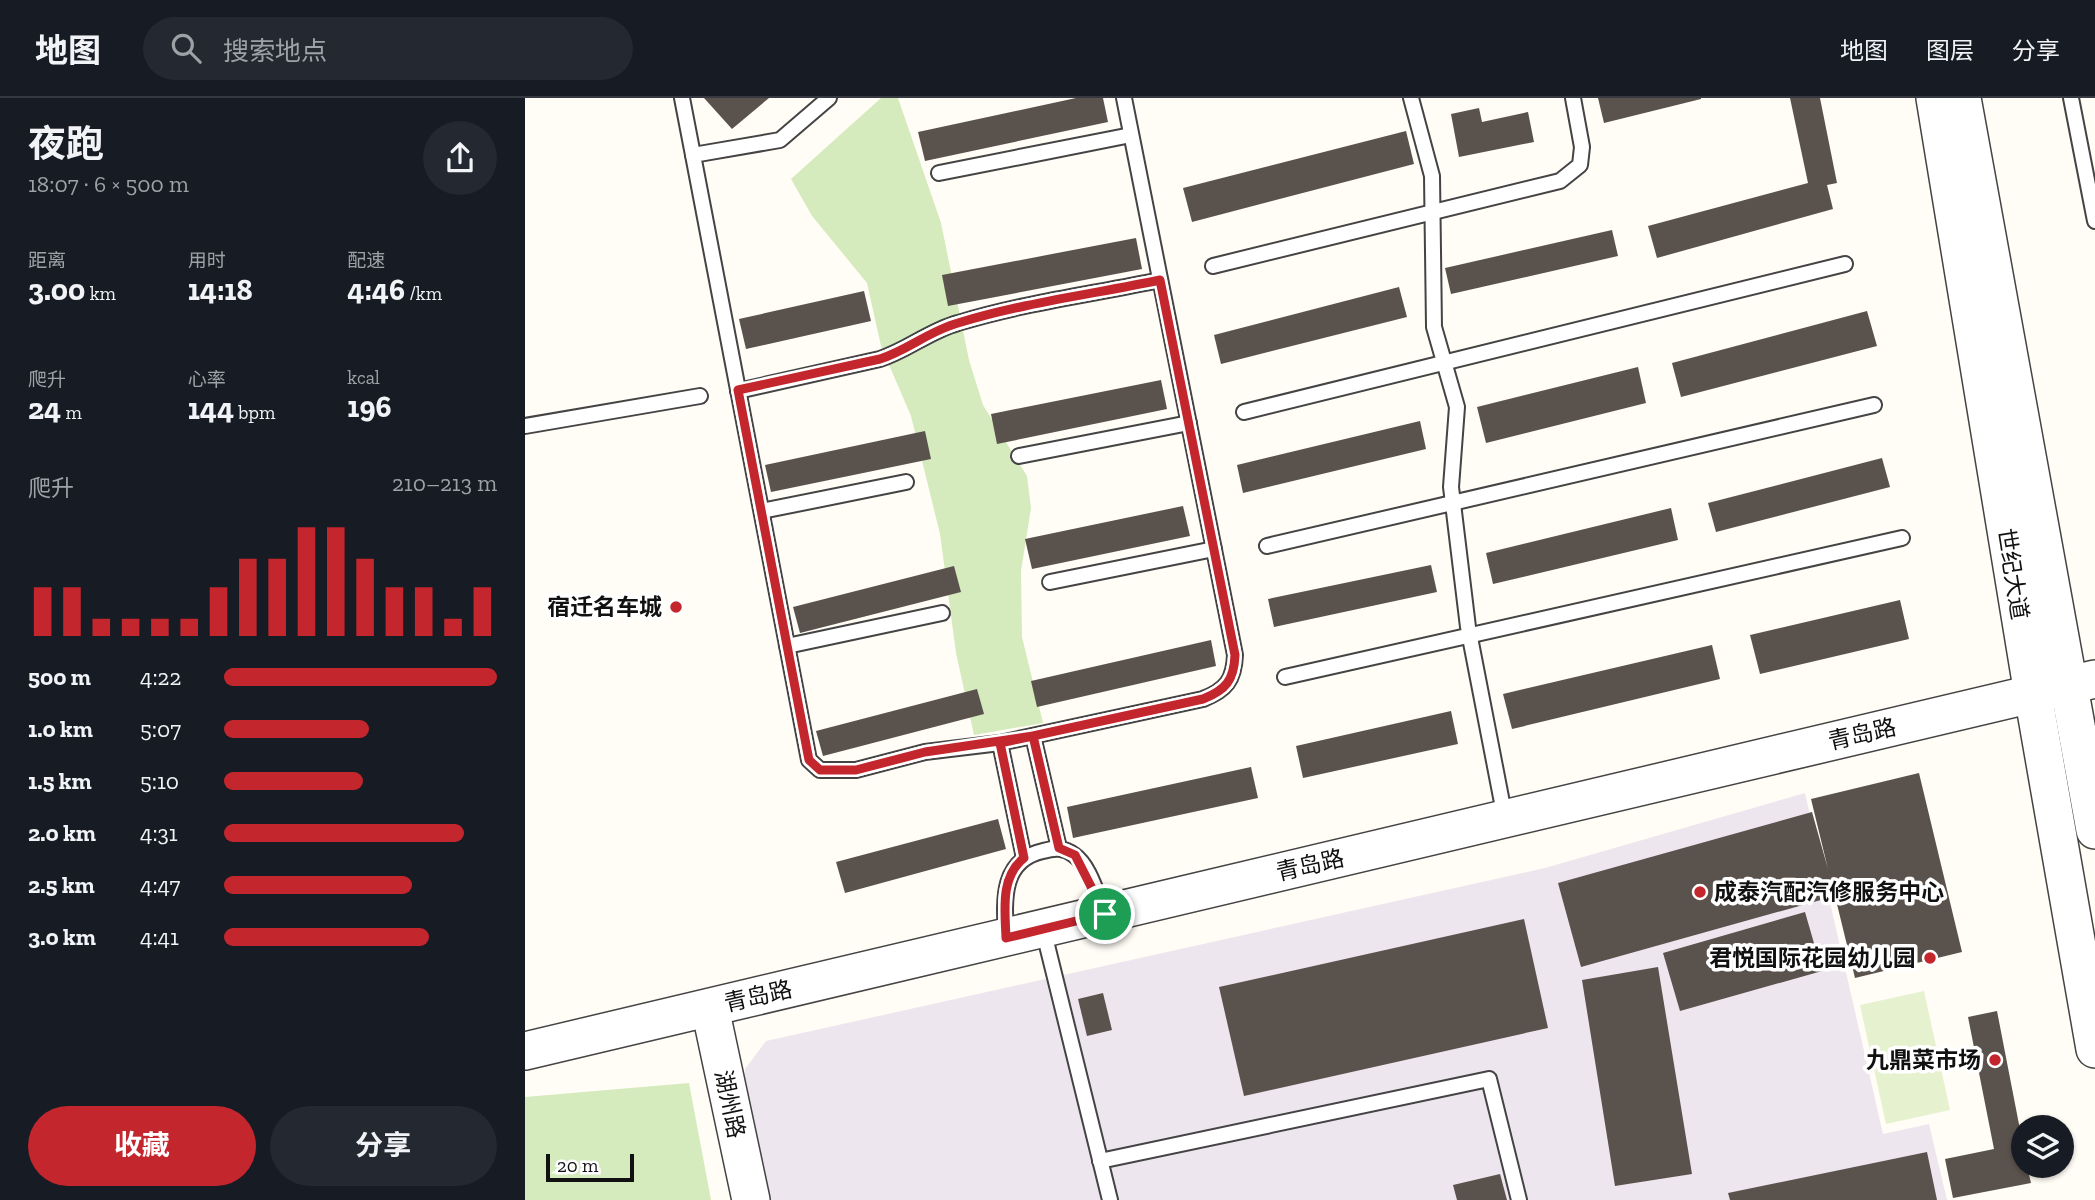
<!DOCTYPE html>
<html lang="zh">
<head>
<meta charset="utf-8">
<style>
  body { margin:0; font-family:"Zilla Slab","Noto Sans SC",serif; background:#242831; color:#f1f3f6; height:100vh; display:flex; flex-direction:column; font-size:26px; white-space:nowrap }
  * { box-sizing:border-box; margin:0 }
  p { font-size:23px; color:#9ea1a6 }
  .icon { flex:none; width:38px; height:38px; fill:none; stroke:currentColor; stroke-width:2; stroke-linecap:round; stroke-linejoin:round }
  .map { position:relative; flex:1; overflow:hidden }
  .panel { display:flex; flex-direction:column; background:#171b24; width:525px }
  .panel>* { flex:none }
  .buttons { position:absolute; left:1486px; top:1017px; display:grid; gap:14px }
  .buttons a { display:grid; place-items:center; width:63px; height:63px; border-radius:50%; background:#171b24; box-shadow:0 2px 5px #0004; font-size:35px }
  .scale { position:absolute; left:21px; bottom:18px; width:88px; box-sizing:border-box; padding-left:7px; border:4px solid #111; border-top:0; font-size:19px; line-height:24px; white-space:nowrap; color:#111; -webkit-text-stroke:5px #fff; paint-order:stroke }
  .pin { position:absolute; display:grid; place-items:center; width:60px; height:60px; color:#fff; margin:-30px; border:4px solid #fff; border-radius:50%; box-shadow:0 2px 7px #0007 }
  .round { display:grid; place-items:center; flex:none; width:74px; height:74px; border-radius:37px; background:#242831 }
  .head { display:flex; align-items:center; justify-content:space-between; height:119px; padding:0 28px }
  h1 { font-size:38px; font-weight:700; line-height:52px }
  .metrics { display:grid; grid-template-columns:repeat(3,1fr); gap:10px; height:119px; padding:7px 28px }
  .metrics div { display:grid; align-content:center }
  .metrics b { font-size:30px; font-weight:700 }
  .metrics small { font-size:19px; font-weight:400 }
  .metrics p { font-size:19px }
  .chart { height:196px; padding:14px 28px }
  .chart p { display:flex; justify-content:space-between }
  .chart svg { width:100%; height:126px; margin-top:7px; stroke:#c4262e; stroke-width:6 }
  .action { display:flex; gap:14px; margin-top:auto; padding:14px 28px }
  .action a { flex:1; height:80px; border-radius:42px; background:#c4262e; color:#fff; font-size:28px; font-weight:700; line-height:80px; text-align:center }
  .action a+a { background:#242831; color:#f1f3f6 }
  ul { padding:0 28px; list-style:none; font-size:23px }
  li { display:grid; grid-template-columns:112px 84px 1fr; align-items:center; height:52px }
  li i { height:18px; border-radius:9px; background:#c4262e }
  header { display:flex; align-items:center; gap:42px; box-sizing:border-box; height:98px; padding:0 35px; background:#171b24; border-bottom:2px solid #363941 }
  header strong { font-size:33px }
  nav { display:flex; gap:38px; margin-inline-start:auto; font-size:24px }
  .search { width:490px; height:63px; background:#242831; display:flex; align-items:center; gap:18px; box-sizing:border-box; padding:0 24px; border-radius:38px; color:#9ea1a6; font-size:26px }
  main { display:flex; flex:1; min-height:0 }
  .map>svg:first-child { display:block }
  .industrial { fill:#eee6ef }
  .green { fill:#d5ebbd }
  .pitch { fill:#e6f2cf }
  .building { fill:#5a524d }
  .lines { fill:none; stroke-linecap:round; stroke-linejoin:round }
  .service-casing { stroke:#444; stroke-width:18 }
  .tertiary-casing { stroke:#444; stroke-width:40 }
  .service { stroke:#fff; stroke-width:14 }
  .tertiary { stroke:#fff; stroke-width:37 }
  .route-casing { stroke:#fff; stroke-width:14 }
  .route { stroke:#c4262e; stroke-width:9 }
  .poi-dot { fill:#c4262e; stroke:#fff; stroke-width:2.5 }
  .labels { text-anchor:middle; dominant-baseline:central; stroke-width:7; stroke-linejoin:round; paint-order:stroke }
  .street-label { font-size:23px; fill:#111; stroke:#fff }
  .poi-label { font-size:23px; font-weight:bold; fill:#111; stroke:#fff; text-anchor:end }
</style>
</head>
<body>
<header>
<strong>地图</strong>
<div class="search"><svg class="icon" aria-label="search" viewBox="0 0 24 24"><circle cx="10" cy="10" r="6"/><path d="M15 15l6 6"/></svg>搜索地点</div>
<nav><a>地图</a><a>图层</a><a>分享</a></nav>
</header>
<main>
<section class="panel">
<div class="head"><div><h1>夜跑</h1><p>18:07 · 6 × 500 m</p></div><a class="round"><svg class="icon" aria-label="share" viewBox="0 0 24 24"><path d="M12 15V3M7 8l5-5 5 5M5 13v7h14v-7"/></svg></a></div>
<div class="metrics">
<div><p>距离</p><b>3.00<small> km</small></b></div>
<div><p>用时</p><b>14:18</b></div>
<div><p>配速</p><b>4:46<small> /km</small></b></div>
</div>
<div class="metrics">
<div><p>爬升</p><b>24<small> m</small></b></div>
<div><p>心率</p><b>144<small> bpm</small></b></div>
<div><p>kcal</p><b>196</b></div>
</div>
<div class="chart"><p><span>爬升</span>210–213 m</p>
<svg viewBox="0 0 160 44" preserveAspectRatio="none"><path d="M5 44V27M15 44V27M25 44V38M35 44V38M45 44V38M55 44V38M65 44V27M75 44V17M85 44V17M95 44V6M105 44V6M115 44V17M125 44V27M135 44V27M145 44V38M155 44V27"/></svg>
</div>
<ul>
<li><b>500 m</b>4:22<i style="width:100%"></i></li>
<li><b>1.0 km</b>5:07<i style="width:53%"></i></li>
<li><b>1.5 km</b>5:10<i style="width:51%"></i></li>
<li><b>2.0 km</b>4:31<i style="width:88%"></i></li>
<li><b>2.5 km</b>4:47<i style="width:69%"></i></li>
<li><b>3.0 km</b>4:41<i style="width:75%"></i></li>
</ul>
<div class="action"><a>收藏</a><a>分享</a></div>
</section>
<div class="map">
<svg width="1570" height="1102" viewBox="0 0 1570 1102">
  <rect width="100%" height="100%" fill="#fffdf5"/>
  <polygon class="industrial" points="1280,695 1358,1036 1404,1026 1422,1102 245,1102 219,987 220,971 241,943 1020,770"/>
  <g class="green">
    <polygon points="356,0 373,0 416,125 444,262 458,307 502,378 506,410 496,473 497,539 518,625 449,637 431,555 415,436 386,318 356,248 342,185 287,118 266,81"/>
    <polygon points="164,985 186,1102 0,1102 0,999"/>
  </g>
  <polygon class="pitch" points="1399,893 1425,1012 1361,1026 1335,907"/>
  <g class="building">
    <polygon points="179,0 244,0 207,31"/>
    <polygon points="551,0 578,0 583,24 400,63 393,34"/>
    <polygon points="1073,0 1176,0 1176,1 1079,25"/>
    <polygon points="1265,0 1295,0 1312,85 1302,87 1308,111 1132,160 1123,128 1283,85"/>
    <polygon points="954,10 957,24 1003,14 1009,44 934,59 926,16"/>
    <polygon points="881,33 889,66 667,124 658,90"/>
    <polygon points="1087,132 1093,158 926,196 920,170"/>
    <polygon points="611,140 617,171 423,208 417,177"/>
    <polygon points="874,189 882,219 696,266 689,237"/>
    <polygon points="339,193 346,223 221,251 214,221"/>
    <polygon points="1342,213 1352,248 1156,299 1147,265"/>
    <polygon points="1113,269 1121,305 961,345 952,309"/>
    <polygon points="636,282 642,311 472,346 466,316"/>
    <polygon points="895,323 901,351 718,395 712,367"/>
    <polygon points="400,333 406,361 246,394 240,367"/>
    <polygon points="1357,360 1365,389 1191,434 1183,405"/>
    <polygon points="658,408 665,438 507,471 500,441"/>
    <polygon points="1146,410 1153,442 968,486 961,455"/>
    <polygon points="906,467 912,494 749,529 743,501"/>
    <polygon points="429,468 436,494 275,535 268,509"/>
    <polygon points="1375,502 1384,541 1235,576 1225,537"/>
    <polygon points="686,542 691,568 512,609 506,583"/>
    <polygon points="1187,547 1195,581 987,631 978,596"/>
    <polygon points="452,591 459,616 298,658 291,633"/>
    <polygon points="926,613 933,646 778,680 771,648"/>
    <polygon points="726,669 733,700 548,740 542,709"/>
    <polygon points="1394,675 1437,854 1330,880 1310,798 1056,869 1033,785 1287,714 1303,771 1286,701"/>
    <polygon points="473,721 481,751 320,795 311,764"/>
    <polygon points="1280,814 1297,873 1155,913 1138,855"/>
    <polygon points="999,821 1023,930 719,998 694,889"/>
    <polygon points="1133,869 1167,1076 1090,1088 1057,882"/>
    <polygon points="578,895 587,932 562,938 553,901"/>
    <polygon points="1472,913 1498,1047 1498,1068 1502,1068 1506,1085 1428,1100 1420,1061 1469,1051 1443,919"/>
    <polygon points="1402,1054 1412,1102 1205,1102 1203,1095"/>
    <polygon points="975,1076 982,1102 932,1102 928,1087"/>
  </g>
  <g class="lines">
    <g class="service-casing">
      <g id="service">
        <polyline points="157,0 168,57"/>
        <path d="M304,0L255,42L168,57L284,662L295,672H331L400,654L475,645L678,601C701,592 709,582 710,557L599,0"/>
        <polyline points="886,0 907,78 909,229 932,309 926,389 943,529 980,720"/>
        <polyline points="1546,0 1570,123"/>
        <polyline points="414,75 606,37"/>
        <polyline points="688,168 1035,83 1055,67 1057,49 1048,0"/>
        <path d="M213,293L355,261C383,252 404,233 433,225C498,205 568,196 635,182"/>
        <polyline points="719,314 1320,166"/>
        <polyline points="0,328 175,298"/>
        <polyline points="494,358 664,325"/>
        <polyline points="237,413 381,384"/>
        <polyline points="742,448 1349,307"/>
        <polyline points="525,484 689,451"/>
        <polyline points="262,548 417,515"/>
        <polyline points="760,579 1377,440"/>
        <polyline points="508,638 534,750"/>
        <polyline points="475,645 499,760"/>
        <polyline points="518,831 585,1102"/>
        <path d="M481,837C479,802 476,762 518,753C529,750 539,749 549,757C565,768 572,798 580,815"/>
        <polyline points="575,1063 964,981 994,1102"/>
      </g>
    </g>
    <g class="tertiary-casing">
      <g id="tertiary">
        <polyline points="1410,0 1508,596 1570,951"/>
        <polyline points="1437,0 1570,732"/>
        <polyline points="185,910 226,1102"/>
        <polyline points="0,953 1570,581"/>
      </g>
    </g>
    <use href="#service" class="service"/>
    <use href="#tertiary" class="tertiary"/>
  </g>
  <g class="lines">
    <g class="route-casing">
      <path id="route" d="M580,816L550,757L534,750L508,638L400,654L331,672H295L284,662L213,292L355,261C383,252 404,233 433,225C498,205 568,196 635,182L710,557C709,582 701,592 678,601L475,645L499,760C475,779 480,812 481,840L580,816"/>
    </g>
    <use href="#route" class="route"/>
  </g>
  <g class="poi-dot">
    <circle cx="151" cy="509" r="7"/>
    <circle cx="1175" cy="794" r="7"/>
    <circle cx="1405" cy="860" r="7"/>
    <circle cx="1470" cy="962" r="7"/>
  </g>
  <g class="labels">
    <g class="street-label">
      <text transform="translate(1488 476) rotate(81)">世纪大道</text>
      <text transform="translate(1337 636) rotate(-13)">青岛路</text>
      <text transform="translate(785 767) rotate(-13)">青岛路</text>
      <text transform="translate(233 898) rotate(-13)">青岛路</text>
      <text transform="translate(205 1006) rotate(78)">湖州路</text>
    </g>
    <g class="poi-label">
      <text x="137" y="509">宿迁名车城</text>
      <text x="1189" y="794" text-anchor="start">成泰汽配汽修服务中心</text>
      <text x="1391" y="860">君悦国际花园幼儿园</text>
      <text x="1456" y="962">九鼎菜市场</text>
    </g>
  </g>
</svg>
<div class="buttons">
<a><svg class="icon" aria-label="layers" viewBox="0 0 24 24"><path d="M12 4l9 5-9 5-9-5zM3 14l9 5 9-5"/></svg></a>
</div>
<div class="scale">20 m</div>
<div class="pin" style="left:580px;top:816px;background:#1e9e55"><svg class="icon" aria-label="arrive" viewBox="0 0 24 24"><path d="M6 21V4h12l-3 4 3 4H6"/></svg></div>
</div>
</main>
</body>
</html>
